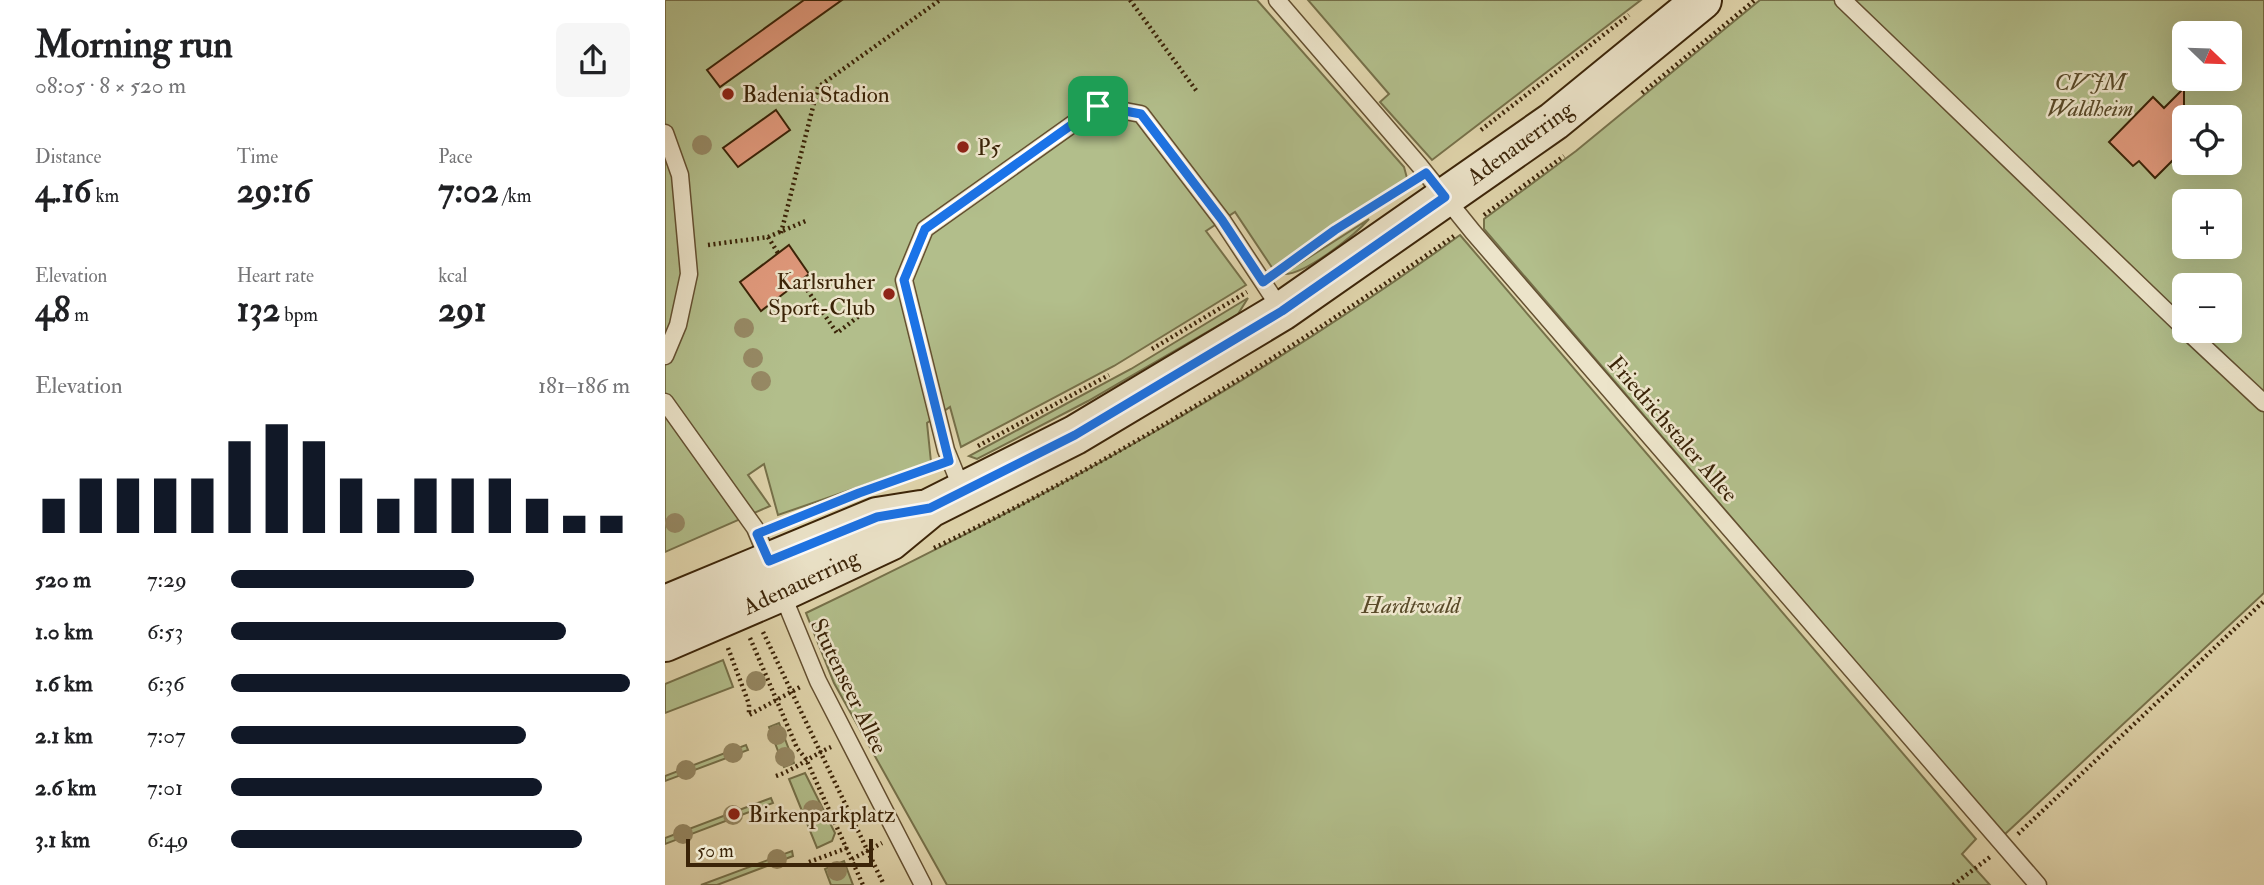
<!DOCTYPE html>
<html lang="en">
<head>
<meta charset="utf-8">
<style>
  body { margin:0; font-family:"IM FELL Double Pica",serif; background:#f6f6f6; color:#202124; height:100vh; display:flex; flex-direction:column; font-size:26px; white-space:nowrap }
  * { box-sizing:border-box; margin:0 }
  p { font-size:23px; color:#757577 }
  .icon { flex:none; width:38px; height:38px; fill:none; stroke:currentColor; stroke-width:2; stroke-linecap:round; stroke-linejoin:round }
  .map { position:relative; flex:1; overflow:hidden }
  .details { display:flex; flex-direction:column; background:#fff; width:665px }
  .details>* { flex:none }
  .needle { width:46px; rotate:113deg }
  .fabs { position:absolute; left:1507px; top:21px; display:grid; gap:14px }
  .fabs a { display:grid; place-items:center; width:70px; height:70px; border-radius:10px; background:#fff; box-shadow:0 7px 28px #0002; font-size:35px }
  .scale { position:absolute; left:21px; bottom:18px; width:187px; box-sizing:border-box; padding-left:7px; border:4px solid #3b2408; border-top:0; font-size:19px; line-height:24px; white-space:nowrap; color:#3b2408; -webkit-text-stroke:5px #ece4ca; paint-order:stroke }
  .pin { position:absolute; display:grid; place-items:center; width:60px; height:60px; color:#fff; margin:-30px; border-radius:14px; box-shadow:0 4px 10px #0006 }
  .round { display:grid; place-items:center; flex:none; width:74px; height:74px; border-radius:10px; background:#f6f6f6 }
  .head { display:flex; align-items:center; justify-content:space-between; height:119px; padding:0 35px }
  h1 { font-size:38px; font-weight:700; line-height:52px }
  .metrics { display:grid; grid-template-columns:repeat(3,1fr); gap:10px; height:119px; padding:7px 35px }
  .metrics div { display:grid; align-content:center }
  .metrics b { font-size:35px; font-weight:700 }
  .metrics small { font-size:19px; font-weight:400 }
  .metrics p { font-size:19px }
  .chart { height:196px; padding:14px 35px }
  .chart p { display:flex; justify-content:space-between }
  .chart svg { width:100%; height:126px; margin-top:7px; stroke:#111827; stroke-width:6 }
  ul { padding:0 35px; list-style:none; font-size:23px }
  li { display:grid; grid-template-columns:112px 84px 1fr; align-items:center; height:52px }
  li i { height:18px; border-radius:9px; background:#111827 }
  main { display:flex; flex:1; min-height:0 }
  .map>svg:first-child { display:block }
  .green { fill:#b2be8b; stroke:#76714a; stroke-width:2; fill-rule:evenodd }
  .building { fill:#e0997c; stroke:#3b2408; stroke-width:2 }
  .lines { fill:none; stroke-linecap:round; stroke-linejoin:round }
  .lane-casing { stroke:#645031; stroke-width:19 }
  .secondary-casing { stroke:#3b2408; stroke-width:42 }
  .path { stroke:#3b2408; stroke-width:4.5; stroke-dasharray:2 3.5; stroke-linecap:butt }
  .lane { stroke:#ece4ca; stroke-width:16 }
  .secondary { stroke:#ece4ca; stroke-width:38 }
  .tree { fill:#968964 }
  .route-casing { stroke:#fff; stroke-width:14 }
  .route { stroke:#1a73e8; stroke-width:9 }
  .poi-dot { fill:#8f2418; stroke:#ece4ca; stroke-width:2.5 }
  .labels { text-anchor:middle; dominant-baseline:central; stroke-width:5; stroke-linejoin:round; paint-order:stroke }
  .park-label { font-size:23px; font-style:italic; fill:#594a29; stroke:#ece4ca }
  .poi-label { font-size:23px; fill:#3b2408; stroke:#ece4ca; text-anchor:start }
  .street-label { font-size:23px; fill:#3b2408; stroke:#ece4ca }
</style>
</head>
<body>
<main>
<section class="details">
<div class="head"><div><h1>Morning run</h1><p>08:05 · 8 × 520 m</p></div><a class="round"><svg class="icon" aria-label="share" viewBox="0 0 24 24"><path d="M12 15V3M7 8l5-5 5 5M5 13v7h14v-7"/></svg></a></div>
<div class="metrics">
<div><p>Distance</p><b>4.16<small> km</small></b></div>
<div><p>Time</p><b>29:16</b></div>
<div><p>Pace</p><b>7:02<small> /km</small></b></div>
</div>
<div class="metrics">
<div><p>Elevation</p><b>48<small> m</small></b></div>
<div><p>Heart rate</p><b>132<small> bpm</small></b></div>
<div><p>kcal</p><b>291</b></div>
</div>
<div class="chart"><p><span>Elevation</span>181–186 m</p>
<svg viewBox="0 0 160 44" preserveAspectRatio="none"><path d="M5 44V32M15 44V25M25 44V25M35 44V25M45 44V25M55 44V12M65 44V6M75 44V12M85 44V25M95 44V32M105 44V25M115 44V25M125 44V25M135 44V32M145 44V38M155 44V38"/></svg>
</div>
<ul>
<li><b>520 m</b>7:29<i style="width:61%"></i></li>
<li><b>1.0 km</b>6:53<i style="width:84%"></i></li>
<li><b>1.6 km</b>6:36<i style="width:100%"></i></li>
<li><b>2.1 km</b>7:07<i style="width:74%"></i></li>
<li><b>2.6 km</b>7:01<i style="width:78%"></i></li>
<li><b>3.1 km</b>6:49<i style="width:88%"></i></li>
</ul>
</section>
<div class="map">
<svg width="1599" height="885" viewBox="0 0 1599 885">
  <rect width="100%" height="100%" fill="#e1d6ad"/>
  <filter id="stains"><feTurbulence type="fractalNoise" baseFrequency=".00286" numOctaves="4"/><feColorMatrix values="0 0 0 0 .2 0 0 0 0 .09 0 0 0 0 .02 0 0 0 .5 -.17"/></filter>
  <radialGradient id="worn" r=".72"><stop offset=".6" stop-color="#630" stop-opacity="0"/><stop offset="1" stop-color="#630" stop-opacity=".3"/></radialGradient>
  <g class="green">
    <polygon points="0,0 592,0 739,167 742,178 608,269 570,212 541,231 581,285 449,366 296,447 285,407 262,423 266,462 113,515 99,464 83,475 105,506 0,552"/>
    <polygon points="643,0 976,0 767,160 715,102 724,94"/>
    <polygon points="1095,0 1169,0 1599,412 1599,593 1339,835 819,229 819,219 911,151"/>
    <path d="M1189,0H1599V393L1533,331H1564V285H1519V318ZM1519,33H1564V79H1519ZM1519,117H1564V163H1519ZM1519,201H1564V247H1519Z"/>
    <path d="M704,219C690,235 639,276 618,274Z"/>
    <path d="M795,235L1311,839L1297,854L1325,885H282L169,683L141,613C370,504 590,384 795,235Z"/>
    <polygon points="583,298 573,314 423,401 312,459 304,456 466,369"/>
    <polygon points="58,660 68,687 0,713 0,684"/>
    <polygon points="114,723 129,763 119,767 104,727"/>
    <polygon points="81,745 83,750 0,781 0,776"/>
    <polygon points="140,773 170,833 167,841 152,848 124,779"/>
    <polygon points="106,798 108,803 0,844 0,838"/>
    <polygon points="127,851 128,856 52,885 36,885"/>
    <polygon points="179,861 188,885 166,885 160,869"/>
  </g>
  <g class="building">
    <polygon points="139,0 177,0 55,87 42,70"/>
    <polygon points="1519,88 1519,149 1490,178 1474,161 1468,166 1444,142 1488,97 1499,108"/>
    <polygon points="111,110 125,130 73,167 58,148"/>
    <polygon points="124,245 144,274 96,311 75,282"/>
  </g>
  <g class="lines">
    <g class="lane-casing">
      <g id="lane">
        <polyline points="612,0 754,165 808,232 1373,885"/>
        <polyline points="1178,0 1519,328"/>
        <polyline points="0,133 15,175 24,274 13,325 0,356"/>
        <polyline points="1522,331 1599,403"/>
        <polyline points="0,402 90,528 105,564"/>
        <polyline points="298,492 281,450 239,280 260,229 433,106 476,114 557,220 617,311"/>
        <polyline points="116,591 153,681 258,885"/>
      </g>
    </g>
    <g class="secondary-casing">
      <g id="secondary">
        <polyline points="0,605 212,517 256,510"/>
        <polyline points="0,642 116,592 225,541 265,508 410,435 617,311 889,121 1037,0"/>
      </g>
    </g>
    <g class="path">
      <polyline points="465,0 533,93"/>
      <polyline points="977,93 1090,0"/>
      <polyline points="816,130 964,15"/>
      <polyline points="819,215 899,156"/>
      <polyline points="116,233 153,87 275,0"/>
      <polyline points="103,237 113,253"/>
      <polyline points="43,245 103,237 143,220"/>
      <polyline points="612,272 700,211"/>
      <polyline points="136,281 172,333 202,310"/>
      <polyline points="487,349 582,292"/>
      <polyline points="313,446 444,375"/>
      <polyline points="229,480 267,467"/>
      <path d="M269,548C451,461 624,352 789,236"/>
      <polyline points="98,632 219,885"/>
      <polyline points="85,638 132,748 141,759 198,885"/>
      <polyline points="63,648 84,704 84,715 137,686"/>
      <path d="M111,776C131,769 146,756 166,747"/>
      <polyline points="1353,834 1599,601"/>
      <polyline points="187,859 217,843"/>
      <polyline points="144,862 182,848"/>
      <polyline points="1288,885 1325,857"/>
    </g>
    <use href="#lane" class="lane"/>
    <use href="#secondary" class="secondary"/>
  </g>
  <g class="tree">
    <circle cx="37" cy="145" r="10"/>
    <circle cx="79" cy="328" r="10"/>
    <circle cx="88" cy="358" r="10"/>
    <circle cx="96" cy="381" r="10"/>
    <circle cx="10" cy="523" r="10"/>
    <circle cx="91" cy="681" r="10"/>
    <circle cx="112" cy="735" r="10"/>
    <circle cx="68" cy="753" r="10"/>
    <circle cx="120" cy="757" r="10"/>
    <circle cx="21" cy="770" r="10"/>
    <circle cx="148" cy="810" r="10"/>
    <circle cx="68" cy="815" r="10"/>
    <circle cx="18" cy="834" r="10"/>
    <circle cx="112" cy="859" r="10"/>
    <circle cx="172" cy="871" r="10"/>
  </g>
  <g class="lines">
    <g class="route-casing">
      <polygon id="route" points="433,106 476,114 557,220 598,282 670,230 761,173 780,197 617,311 410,435 265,508 212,517 104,561 92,534 194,493 284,461 239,280 260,229"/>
    </g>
    <use href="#route" class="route"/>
  </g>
  <g class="poi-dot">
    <circle cx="63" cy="94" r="7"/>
    <circle cx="298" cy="147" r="7"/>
    <circle cx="224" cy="294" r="7"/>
    <circle cx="69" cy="814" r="7"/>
  </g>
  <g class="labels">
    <g class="park-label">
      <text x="1425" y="82">CVJM<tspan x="1425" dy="26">Waldheim</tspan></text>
      <text x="746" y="605">Hardtwald</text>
    </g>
    <g class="poi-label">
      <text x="77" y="94">Badenia Stadion</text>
      <text x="312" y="147">P5</text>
      <text x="210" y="281" text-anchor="end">Karlsruher<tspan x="210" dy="26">Sport-Club</tspan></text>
      <text x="83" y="814">Birkenparkplatz</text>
    </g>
    <g class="street-label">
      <text transform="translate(855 143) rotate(-36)">Adenauerring</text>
      <text transform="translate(1008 429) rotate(49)">Friedrichstaler Allee</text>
      <text transform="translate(136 582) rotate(-25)">Adenauerring</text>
      <text transform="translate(184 686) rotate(64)">Stutenseer Allee</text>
    </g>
  </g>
  <rect width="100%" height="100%" filter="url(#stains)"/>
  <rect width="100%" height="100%" fill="url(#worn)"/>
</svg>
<div class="fabs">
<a><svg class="needle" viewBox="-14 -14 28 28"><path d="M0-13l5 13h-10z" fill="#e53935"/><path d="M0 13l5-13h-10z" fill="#757577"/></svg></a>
<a><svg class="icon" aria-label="locate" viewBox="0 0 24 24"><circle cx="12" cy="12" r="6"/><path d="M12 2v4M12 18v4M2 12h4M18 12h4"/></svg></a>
<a>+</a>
<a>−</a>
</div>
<div class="scale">50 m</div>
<div class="pin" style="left:433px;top:106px;background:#1e9e55"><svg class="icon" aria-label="arrive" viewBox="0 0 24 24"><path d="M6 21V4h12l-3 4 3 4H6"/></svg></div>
</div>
</main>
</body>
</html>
